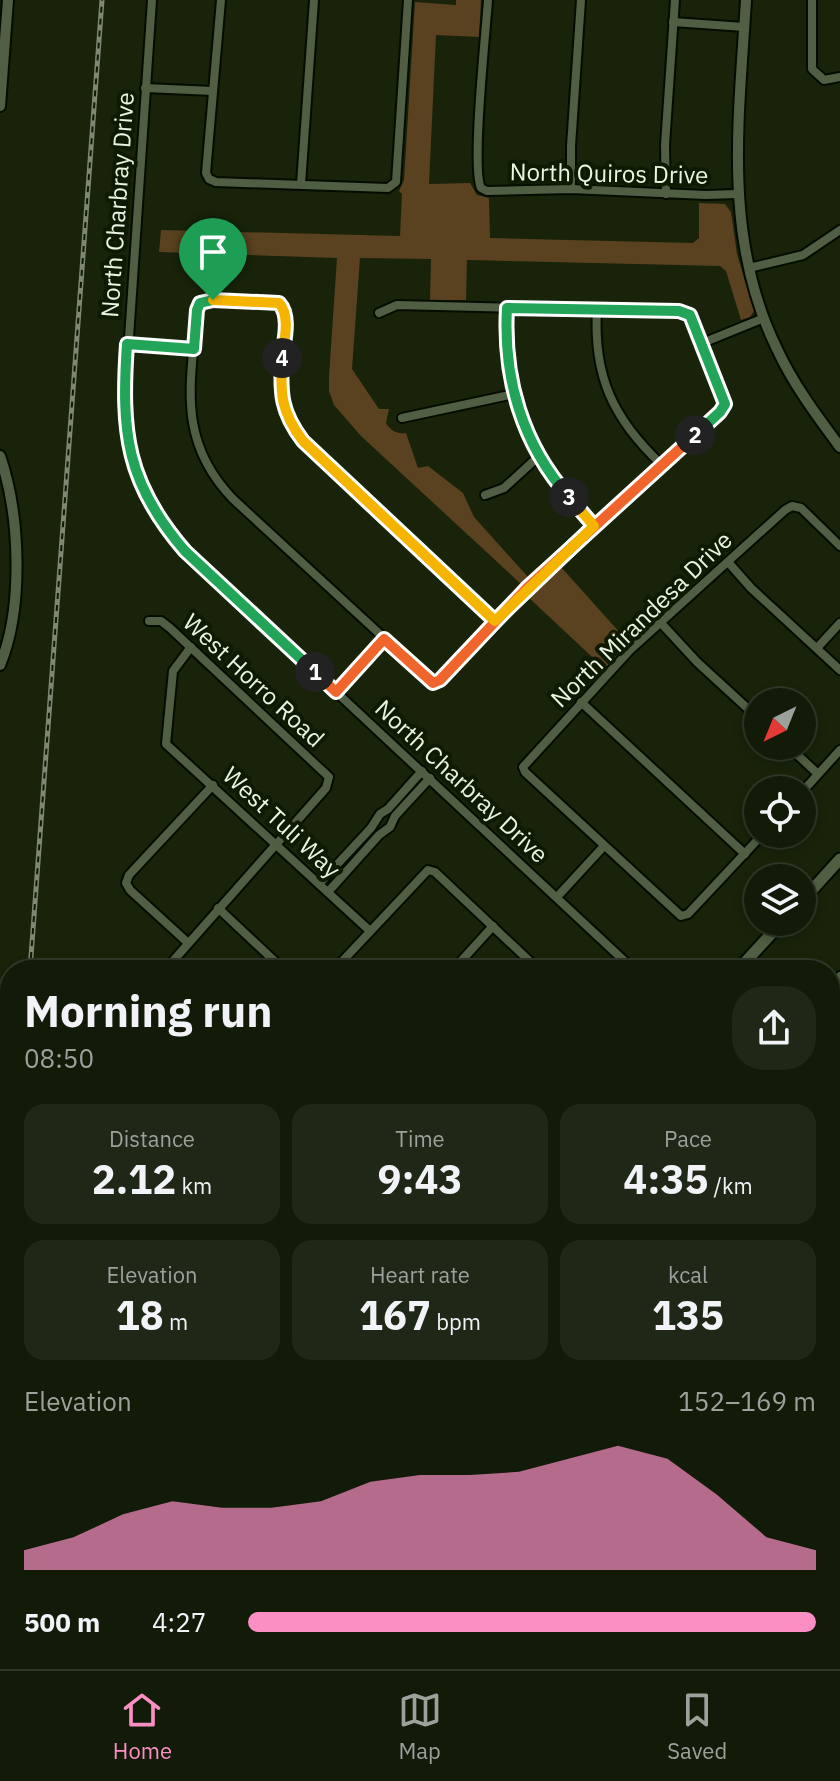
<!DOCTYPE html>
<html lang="en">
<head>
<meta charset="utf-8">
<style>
  body { margin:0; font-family:"IBM Plex Sans",sans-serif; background:#1f2716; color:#f1f3f6; height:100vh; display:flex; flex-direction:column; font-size:30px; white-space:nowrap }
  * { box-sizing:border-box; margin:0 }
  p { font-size:26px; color:#9ca19c }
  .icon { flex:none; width:44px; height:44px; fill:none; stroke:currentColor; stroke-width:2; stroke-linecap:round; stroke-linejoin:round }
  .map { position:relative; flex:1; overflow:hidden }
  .sheet { position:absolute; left:0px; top:960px; width:840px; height:710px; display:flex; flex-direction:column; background:#121a08; border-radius:32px 32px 0 0; box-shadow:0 4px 12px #0003,0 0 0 2px #313829 }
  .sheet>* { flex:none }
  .needle { width:52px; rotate:223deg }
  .controls { position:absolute; left:744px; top:688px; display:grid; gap:16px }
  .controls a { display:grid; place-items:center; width:72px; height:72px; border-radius:50%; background:#121a08; box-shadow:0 4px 12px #0003,0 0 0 2px #313829; font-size:40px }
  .pin { position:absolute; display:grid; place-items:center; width:68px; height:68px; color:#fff; margin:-82px -34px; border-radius:50% 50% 50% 0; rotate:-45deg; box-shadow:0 0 8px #0007 }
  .pin .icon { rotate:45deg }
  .km { position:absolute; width:40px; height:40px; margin:-20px; border-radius:50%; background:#222; color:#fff; font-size:22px; line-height:40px; text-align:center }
  .round { display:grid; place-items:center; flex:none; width:84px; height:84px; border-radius:32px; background:#1f2716 }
  .summary { display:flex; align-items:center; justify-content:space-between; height:136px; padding:0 24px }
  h1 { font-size:44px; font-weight:800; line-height:60px }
  .stats { display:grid; grid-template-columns:repeat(3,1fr); gap:12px; height:136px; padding:8px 24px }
  .stats div { display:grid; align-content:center; border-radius:20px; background:#1f2716; text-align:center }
  .stats b { font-size:40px; font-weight:800 }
  .stats small { font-size:22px; font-weight:400 }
  .stats p { font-size:22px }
  .chart { height:224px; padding:16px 24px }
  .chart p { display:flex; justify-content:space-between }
  .chart svg { width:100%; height:144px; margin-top:8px; fill:#fb8fc4; opacity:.7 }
  ul { padding:0 24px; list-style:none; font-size:26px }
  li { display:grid; grid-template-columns:128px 96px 1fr; align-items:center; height:60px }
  li i { height:20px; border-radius:10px; background:#fb8fc4 }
  .tab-bar { display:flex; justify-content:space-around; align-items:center; height:112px; border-top:2px solid #313829; background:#121a08; font-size:22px; color:#9ca19c }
  .tab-bar a { display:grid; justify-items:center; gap:4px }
  .tab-bar .selected { color:#fb8fc4 }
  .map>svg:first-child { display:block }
  .green { fill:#5a411f }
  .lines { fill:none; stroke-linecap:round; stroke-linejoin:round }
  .minor-casing { stroke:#040c00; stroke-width:12 }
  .tertiary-casing { stroke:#040c00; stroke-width:14 }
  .secondary-casing { stroke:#040c00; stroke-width:15 }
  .minor { stroke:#505e43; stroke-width:8 }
  .tertiary { stroke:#505e43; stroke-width:10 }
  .secondary { stroke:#505e43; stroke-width:11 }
  .rail-casing { stroke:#7d8772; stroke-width:5 }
  .rail { stroke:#0f1a03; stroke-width:2; stroke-dasharray:6; stroke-linecap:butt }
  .split-1-casing { stroke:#fff; stroke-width:16 }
  .split-2-casing { stroke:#fff; stroke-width:16 }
  .split-3-casing { stroke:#fff; stroke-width:16 }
  .split-4-casing { stroke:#fff; stroke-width:16 }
  .split-5-casing { stroke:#fff; stroke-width:16 }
  .split-1 { stroke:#22a559; stroke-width:10 }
  .split-2 { stroke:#f0652b; stroke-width:10 }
  .split-3 { stroke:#22a559; stroke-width:10 }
  .split-4 { stroke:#f5b400; stroke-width:10 }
  .split-5 { stroke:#f5b400; stroke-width:10 }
  .labels { text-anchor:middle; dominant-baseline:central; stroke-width:8; stroke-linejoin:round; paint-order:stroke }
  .street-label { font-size:24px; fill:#ebf3e3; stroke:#0f1a03 }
</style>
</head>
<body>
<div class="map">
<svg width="840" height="1669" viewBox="0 0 840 1669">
  <rect width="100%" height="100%" fill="#18230a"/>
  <g class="green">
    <path d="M456,0H481L479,37L436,35L429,184L470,183L477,195L489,198L490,238L693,243L699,238V203L725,204L731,212L737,254L754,311L750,317L741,320L726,271L720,266L467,260L466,300H430L431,259L360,258L352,369L379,409H389L386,423C391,431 396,434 406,433L418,468L428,466L463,493L474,517L529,578L521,584L361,436L334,405L329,391V376L337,258L159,252L161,230L400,236L402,194L399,191L404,180L415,2L456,5Z"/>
    <polygon points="561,567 630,644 605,669 528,597"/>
  </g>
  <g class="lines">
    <g class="minor-casing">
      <g id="minor">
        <path d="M152,0L124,411C131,469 147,507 185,551L634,970"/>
        <polyline points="221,0 206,173 209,179 216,182 388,188 396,182 408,0"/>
        <path d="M488,0C486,31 471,168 481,188L487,191L571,189L706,195L737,194"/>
        <polyline points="812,0 812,69 824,80 840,77"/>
        <polyline points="673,22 744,27"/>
        <polyline points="145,88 213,91"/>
        <polyline points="301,184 314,0"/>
        <polyline points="571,189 571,146 581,0"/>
        <polyline points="666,194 665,145 675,0"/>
        <polyline points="749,268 803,255 840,230"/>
        <path d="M507,308C501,404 532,456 594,526"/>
        <path d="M597,309C593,376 613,419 662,465"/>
        <path d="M379,313L397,305L685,312L690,315L724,398L725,404L720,412L527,588L440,680L433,683L233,499C176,440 191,383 197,310L200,303C216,298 271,297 283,308L285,317C283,347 274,385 285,414C289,424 297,433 303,441L495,621"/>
        <polyline points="127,344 194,349"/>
        <polyline points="700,344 764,318"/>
        <polyline points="402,418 514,394"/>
        <polyline points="485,495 504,488 539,456"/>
        <polyline points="728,562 751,588 840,670"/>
        <polyline points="149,621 161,621 170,628 329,777 326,788 165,970"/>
        <polyline points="660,622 697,662 758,718"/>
        <polyline points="191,647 173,671 166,744 370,931"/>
        <polyline points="817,648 840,623"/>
        <polyline points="336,692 384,639"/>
        <polyline points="581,702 745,854"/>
        <polyline points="788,746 818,774"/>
        <polyline points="802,792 840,750"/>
        <polyline points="763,834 688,914 681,916 525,772 523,767 630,650 785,510 792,506 801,508 840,546"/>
        <polyline points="319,884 371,828 380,814 388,809 422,771"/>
        <polyline points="328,892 379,835 390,827 395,816 430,778"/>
        <polyline points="557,897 604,846"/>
        <polyline points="218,908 284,970"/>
        <polyline points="187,942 130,890 126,883 129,875 213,785"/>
        <polyline points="334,970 428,870 435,872 539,970"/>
        <polyline points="453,970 493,926"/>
        <polyline points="830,987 840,976"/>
        <polyline points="830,1103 840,1112"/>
        <polyline points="830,1231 840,1240"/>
        <polyline points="830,1360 840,1370"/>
        <polyline points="830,1400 840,1389"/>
        <polyline points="830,1543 840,1532"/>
        <polyline points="830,1567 840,1576"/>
        <polyline points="830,1607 840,1596"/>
        <polyline points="830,1621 840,1609"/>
        <polyline points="258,1660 268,1669"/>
        <polyline points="542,1660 552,1669"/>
        <polyline points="684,1660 693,1669"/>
        <polyline points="786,1660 795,1669"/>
        <polyline points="801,1660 811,1669"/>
        <polyline points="494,1669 502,1660"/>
        <polyline points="774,1669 782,1660"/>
      </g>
    </g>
    <g class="tertiary-casing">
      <g id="tertiary">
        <path d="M746,0C739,119 722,237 777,349C793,384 817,416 840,447"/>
        <polyline points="0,106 8,0"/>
        <path d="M0,456C20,514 24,607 0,665"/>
      </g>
    </g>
    <g class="secondary-casing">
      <g id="secondary">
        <polyline points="802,901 840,859"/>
        <polyline points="738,970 782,922"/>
        <polyline points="162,1660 162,1669"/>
      </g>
    </g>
    <use href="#minor" class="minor"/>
    <use href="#tertiary" class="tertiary"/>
    <use href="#secondary" class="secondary"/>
    <g class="rail-casing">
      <g id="rail">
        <polyline points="30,970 102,0"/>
        <polyline points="0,1387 10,1250"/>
      </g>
    </g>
    <use href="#rail" class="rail"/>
  </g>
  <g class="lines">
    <g class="split-1-casing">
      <path id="split-1" d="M213,300L200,303L197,310L194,349L127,344C121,432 126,483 185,551L315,672"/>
    </g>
    <g class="split-2-casing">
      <polyline id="split-2" points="315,672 336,692 384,639 433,683 440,680 527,588 695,435"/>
    </g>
    <g class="split-3-casing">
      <path id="split-3" d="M569,497C522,444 503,378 507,308L679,311L690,315L725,404L720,412L695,435"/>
    </g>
    <g class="split-4-casing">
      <path id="split-4" d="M282,358C280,394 281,412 303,441L495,621L594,526L569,497"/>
    </g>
    <g class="split-5-casing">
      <path id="split-5" d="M213,300L279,303C291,316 284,341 282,358"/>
    </g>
    <use href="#split-1" class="split-1"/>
    <use href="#split-2" class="split-2"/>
    <use href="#split-3" class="split-3"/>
    <use href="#split-4" class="split-4"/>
    <use href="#split-5" class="split-5"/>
  </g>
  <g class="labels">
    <g class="street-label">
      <text transform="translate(609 173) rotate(1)">North Quiros Drive</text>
      <text transform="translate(117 205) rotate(-86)">North Charbray Drive</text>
      <text transform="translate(641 619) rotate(-44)">North Mirandesa Drive</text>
      <text transform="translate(254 680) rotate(43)">West Horro Road</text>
      <text transform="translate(462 781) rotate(43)">North Charbray Drive</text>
      <text transform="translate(282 822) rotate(43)">West Tuli Way</text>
    </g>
  </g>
</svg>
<div class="controls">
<a><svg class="needle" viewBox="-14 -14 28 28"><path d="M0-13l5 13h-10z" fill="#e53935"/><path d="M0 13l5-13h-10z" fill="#9ca19c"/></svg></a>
<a><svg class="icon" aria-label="locate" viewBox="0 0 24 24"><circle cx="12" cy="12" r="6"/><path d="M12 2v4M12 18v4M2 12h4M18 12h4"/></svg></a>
<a><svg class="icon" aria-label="layers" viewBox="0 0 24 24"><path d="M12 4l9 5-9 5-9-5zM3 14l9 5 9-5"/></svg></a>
</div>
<div class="pin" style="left:213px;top:300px;background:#1e9e55"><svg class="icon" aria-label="arrive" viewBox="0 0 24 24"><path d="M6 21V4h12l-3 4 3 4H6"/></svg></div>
<b class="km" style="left:315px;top:672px">1</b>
<b class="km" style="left:695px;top:435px">2</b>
<b class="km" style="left:569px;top:497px">3</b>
<b class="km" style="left:282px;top:358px">4</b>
<section class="sheet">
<div class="summary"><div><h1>Morning run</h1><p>08:50</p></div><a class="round"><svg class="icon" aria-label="share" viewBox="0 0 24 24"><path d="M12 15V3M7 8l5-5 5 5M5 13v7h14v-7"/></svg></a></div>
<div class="stats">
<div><p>Distance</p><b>2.12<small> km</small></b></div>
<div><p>Time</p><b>9:43</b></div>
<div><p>Pace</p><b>4:35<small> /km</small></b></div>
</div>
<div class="stats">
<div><p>Elevation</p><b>18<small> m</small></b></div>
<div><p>Heart rate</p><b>167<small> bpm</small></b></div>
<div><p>kcal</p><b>135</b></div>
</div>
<div class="chart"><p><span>Elevation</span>152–169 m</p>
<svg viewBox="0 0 160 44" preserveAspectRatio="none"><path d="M0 44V38L10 34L20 27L30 23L40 25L50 25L60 23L70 17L80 15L90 15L100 14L110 10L120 6L130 10L140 21L150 34L160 38V44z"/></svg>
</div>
<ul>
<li><b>500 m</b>4:27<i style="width:100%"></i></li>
</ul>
</section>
</div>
<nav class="tab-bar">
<a class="selected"><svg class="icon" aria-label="home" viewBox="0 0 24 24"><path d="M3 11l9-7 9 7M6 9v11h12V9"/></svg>Home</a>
<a><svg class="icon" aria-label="map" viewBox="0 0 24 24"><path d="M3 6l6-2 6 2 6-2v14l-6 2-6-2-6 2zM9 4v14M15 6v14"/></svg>Map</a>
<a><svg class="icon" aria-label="saved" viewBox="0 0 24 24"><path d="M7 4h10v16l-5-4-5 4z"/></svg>Saved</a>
</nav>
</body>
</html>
